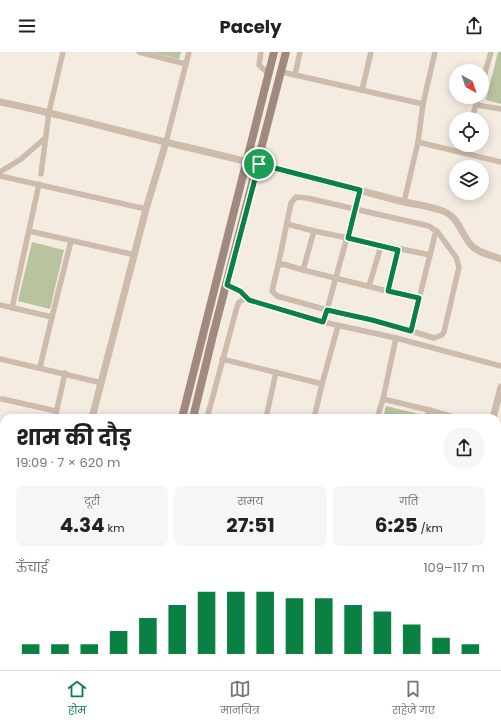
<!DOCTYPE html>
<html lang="hi">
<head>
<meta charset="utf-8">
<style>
  body { margin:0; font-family:Poppins,"Noto Sans Devanagari",sans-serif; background:#f6f6f6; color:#222; height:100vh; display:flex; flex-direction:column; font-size:15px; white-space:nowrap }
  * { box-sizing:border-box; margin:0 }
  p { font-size:13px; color:#767676 }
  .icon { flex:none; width:22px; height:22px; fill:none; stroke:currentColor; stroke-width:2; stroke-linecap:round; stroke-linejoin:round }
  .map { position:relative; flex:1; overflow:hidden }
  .sheet { position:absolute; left:0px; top:362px; width:501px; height:256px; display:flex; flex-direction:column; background:#fff; border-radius:12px 12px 0 0; box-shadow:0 2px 10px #0003 }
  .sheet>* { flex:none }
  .needle { width:26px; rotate:140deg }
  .fabs { position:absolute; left:449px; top:12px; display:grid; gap:8px }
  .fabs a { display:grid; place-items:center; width:40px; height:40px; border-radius:50%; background:#fff; box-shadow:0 2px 10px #0003; font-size:20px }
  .pin { position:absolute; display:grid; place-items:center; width:34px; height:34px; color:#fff; margin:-17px; border:2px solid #fff; border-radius:50%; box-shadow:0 1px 4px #0007 }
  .round { display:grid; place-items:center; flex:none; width:42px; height:42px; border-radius:21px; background:#f6f6f6 }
  .overview { display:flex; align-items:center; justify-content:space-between; height:68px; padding:0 16px }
  h1 { font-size:22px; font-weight:700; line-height:30px }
  .stats { display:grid; grid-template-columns:repeat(3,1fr); gap:6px; height:68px; padding:4px 16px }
  .stats div { display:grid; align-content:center; border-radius:8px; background:#f6f6f6; text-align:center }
  .stats b { font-size:20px; font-weight:700 }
  .stats small { font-size:11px; font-weight:400 }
  .stats p { font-size:11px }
  .chart { height:112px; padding:8px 16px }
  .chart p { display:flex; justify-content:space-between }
  .chart svg { width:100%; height:72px; margin-top:4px; stroke:#0b8043; stroke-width:6 }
  header { display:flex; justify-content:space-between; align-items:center; height:52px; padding:0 16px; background:#fff; font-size:18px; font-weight:700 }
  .dock { display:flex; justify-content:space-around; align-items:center; height:56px; border-top:1px solid #e0e0e0; background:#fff; font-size:11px; color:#767676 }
  .dock a { display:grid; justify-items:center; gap:2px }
  .dock .current { color:#0b8043 }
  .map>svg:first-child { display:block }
  .green { fill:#b8c4a0 }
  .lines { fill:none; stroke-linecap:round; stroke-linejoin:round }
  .minor { stroke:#cdbbac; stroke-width:5.5 }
  .tertiary { stroke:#cdbbac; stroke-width:7 }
  .secondary { stroke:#a18a7d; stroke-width:8 }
  .route-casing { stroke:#fff; stroke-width:8 }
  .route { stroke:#0b8043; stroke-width:5 }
</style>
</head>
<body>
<header><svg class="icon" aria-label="menu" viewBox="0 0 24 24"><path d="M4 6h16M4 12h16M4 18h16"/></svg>Pacely<svg class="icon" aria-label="share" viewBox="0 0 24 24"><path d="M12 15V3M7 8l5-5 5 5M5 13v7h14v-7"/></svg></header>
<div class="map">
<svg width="501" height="618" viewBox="0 0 501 618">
  <rect width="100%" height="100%" fill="#f4ebe1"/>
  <g class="green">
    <polygon points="151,0 181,0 179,7"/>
    <polygon points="498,0 501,0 501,52 486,48"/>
    <polygon points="32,190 64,198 50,257 18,249"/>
    <polygon points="386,354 419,362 418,366 383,366"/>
  </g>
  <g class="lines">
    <g class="minor">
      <polyline points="139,0 186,12"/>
      <polyline points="261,0 259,13 269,22"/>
      <polyline points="282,20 423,52"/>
      <polyline points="295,23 300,0"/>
      <polyline points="482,31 491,0"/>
      <polyline points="362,38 371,0"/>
      <polyline points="476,53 501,57"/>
      <polyline points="472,67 478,45"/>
      <polyline points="166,90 189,0"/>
      <polyline points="418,90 423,52 435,0"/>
      <polyline points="463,100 465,93"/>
      <polyline points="0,120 21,107 44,87"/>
      <polyline points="41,122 49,60 63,0"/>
      <polyline points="0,124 146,157"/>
      <polyline points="404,150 418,90 501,110"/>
      <polyline points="287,172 314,179 303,218 283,212 278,214 272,239 277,244 327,258 360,138"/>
      <polyline points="29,179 135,203"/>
      <polyline points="314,179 430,203"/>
      <polyline points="278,214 291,151 296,145 307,146 429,174 436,179 411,279 372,268 327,258 323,270"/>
      <polyline points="303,218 419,247"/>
      <polyline points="227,233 240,239 249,247"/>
      <polyline points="369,234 381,194"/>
      <polyline points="388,239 398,197"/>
      <polyline points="0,253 52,265 71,189"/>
      <polyline points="12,256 39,132"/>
      <polyline points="411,279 434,286 442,283 444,280 459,215 456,205 437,179"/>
      <polyline points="396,286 383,347 429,358"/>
      <polyline points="0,307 102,331"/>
      <polyline points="222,307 322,332 338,274"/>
      <polyline points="40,315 52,265"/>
      <polyline points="2,347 56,359"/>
      <polyline points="55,366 65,321"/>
      <polyline points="207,366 237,255 239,250 244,247 323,270 396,286 501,314"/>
      <polyline points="266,366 276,320"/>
      <polyline points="314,366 322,332"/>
      <polyline points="377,366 383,347"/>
      <polyline points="427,366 429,358 457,366"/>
      <polyline points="0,390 4,391"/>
      <polyline points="497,405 501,405"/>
      <polyline points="0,407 4,412"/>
      <polyline points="0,464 4,461"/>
      <polyline points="0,468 4,473"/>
      <polyline points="497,515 501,516"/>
      <polyline points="48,618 49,614"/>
      <polyline points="103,618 104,614"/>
      <polyline points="231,618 232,614"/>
    </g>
    <g class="tertiary">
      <path d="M0,50C61,62 121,80 182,94C254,111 325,129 396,148C411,152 426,153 440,158C458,163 460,180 471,193C478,201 491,203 501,207"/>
      <polyline points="92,366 146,157 166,90"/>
      <polyline points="493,366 501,335"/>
      <polyline points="0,507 4,504"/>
      <polyline points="497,593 501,594"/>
    </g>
    <g class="secondary">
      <polyline points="182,366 274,0"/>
      <polyline points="193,366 213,283 286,0"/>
      <polyline points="121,618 122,614"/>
      <polyline points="131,618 132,614"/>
    </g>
  </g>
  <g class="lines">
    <g class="route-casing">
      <polygon id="route" points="259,112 360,138 348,186 398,198 388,239 419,246 411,279 372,268 327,258 323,270 249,248 240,239 227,233"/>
    </g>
    <use href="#route" class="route"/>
  </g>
</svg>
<div class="fabs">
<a><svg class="needle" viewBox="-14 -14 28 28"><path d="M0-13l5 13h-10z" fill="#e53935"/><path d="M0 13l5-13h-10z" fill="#767676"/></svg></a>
<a><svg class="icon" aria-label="locate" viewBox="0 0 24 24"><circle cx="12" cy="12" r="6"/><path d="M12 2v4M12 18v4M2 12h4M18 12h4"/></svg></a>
<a><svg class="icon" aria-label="layers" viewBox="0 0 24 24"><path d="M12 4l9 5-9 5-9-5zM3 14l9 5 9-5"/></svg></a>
</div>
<div class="pin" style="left:259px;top:112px;background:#1e9e55"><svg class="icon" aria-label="arrive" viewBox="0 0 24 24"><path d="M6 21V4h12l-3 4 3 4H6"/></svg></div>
<section class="sheet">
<div class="overview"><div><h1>शाम की दौड़</h1><p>19:09 · 7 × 620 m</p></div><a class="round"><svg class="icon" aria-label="share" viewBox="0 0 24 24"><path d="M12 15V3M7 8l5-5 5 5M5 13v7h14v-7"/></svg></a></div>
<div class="stats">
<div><p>दूरी</p><b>4.34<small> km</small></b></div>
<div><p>समय</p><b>27:51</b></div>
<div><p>गति</p><b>6:25<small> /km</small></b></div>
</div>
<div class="chart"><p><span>ऊँचाई</span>109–117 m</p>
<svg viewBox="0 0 160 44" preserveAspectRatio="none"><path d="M5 44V38M15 44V38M25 44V38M35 44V30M45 44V22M55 44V14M65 44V6M75 44V6M85 44V6M95 44V10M105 44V10M115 44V14M125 44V18M135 44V26M145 44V34M155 44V38"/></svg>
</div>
</section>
</div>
<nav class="dock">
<a class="current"><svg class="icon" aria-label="home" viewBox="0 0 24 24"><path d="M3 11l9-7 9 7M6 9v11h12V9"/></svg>होम</a>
<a><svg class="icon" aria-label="map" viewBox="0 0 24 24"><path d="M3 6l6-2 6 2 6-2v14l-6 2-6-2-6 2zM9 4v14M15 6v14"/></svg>मानचित्र</a>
<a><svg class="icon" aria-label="saved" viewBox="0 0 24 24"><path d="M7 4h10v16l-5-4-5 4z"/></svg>सहेजे गए</a>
</nav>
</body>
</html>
